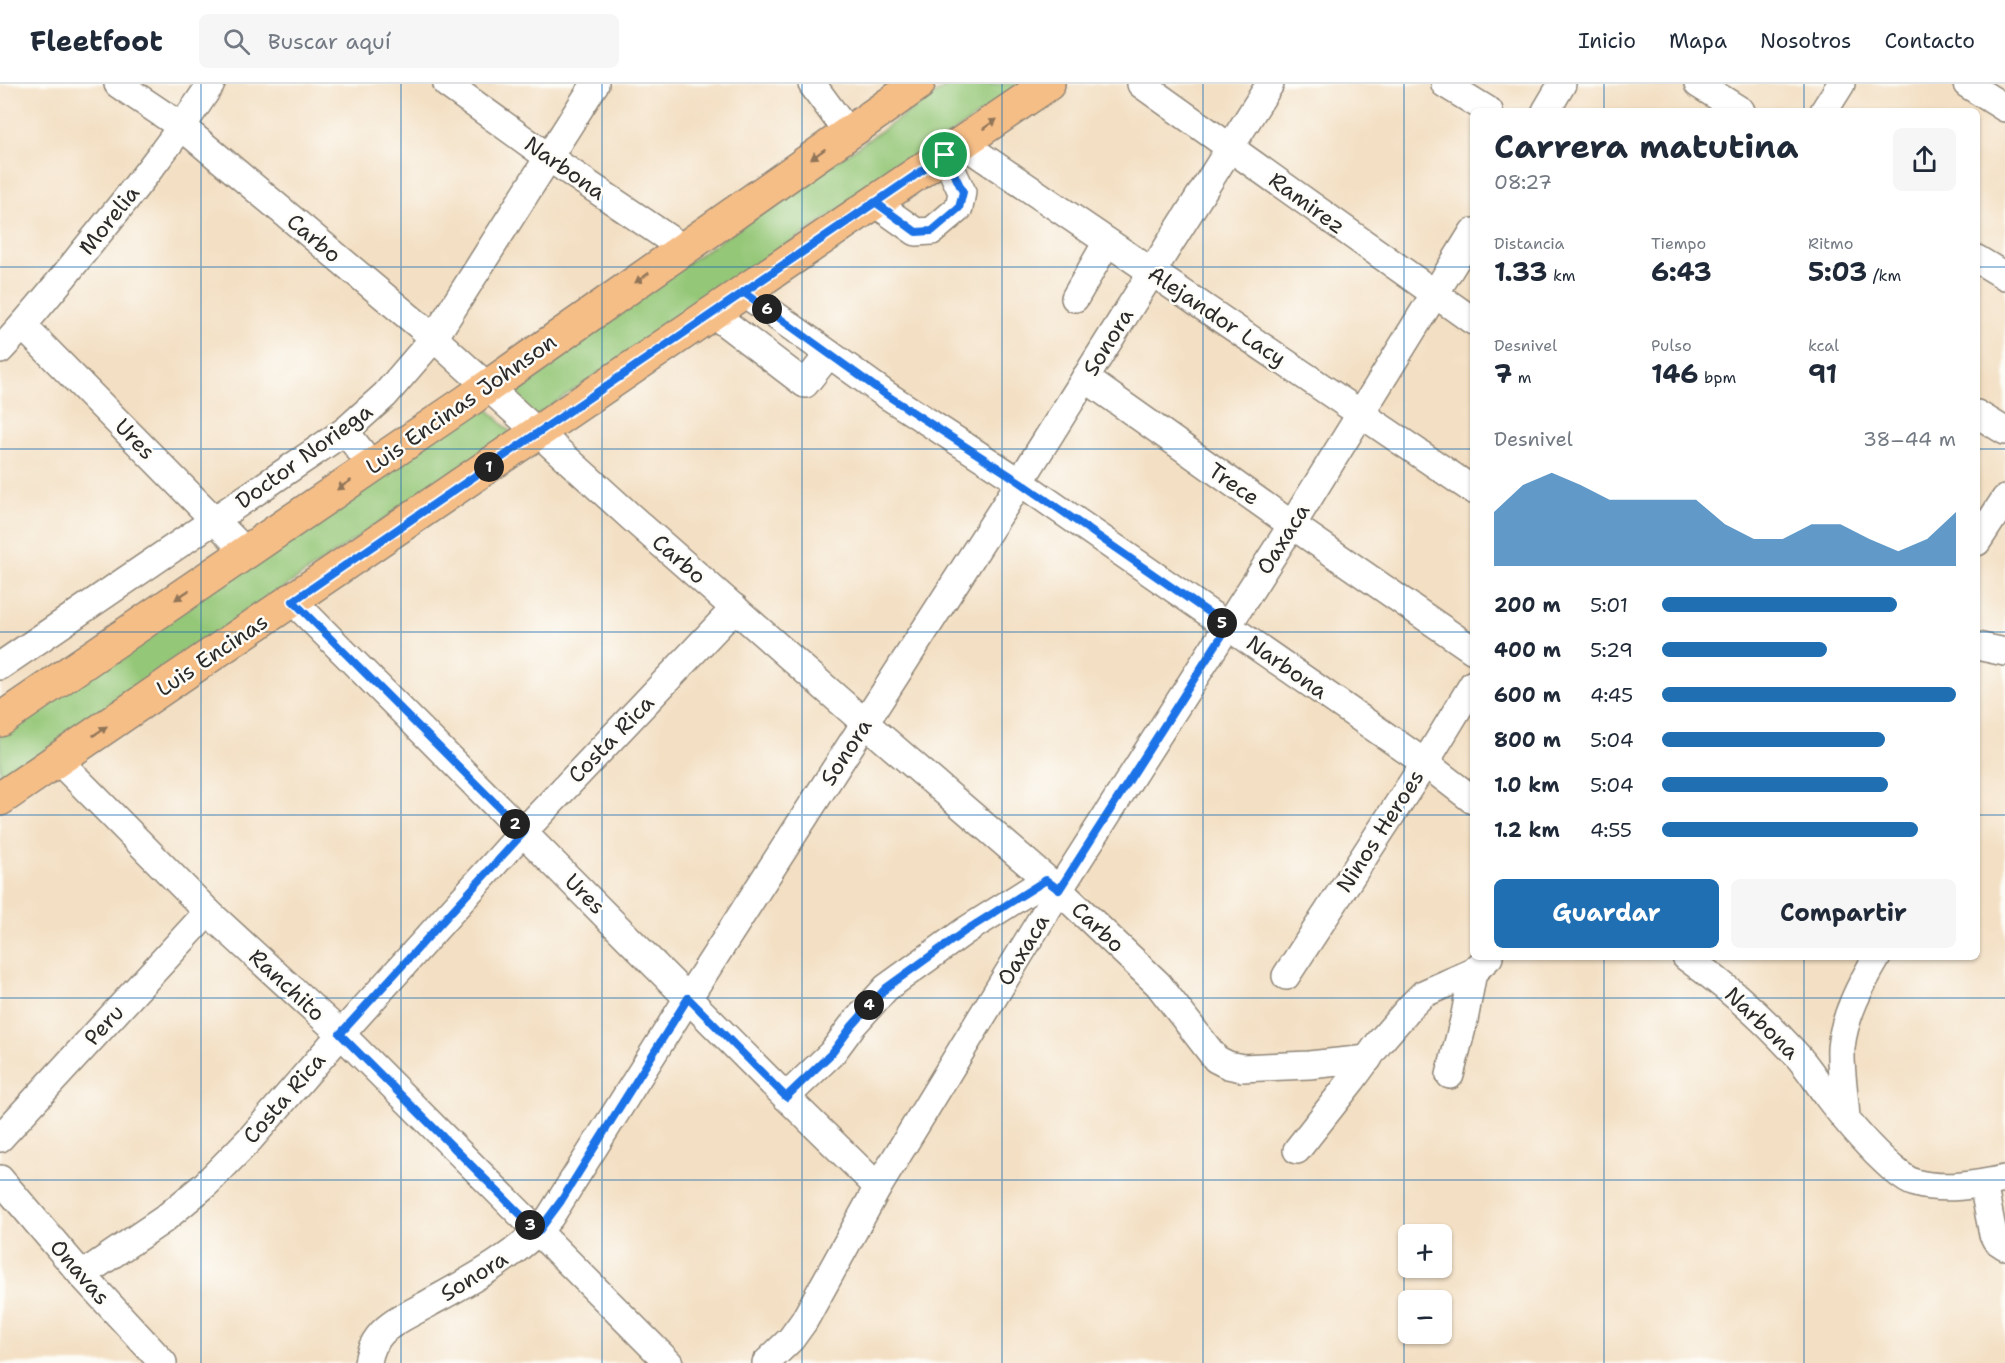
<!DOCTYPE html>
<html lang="es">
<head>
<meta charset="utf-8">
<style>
  body { margin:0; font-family:"Shantell Sans",sans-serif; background:#f6f6f7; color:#1f2937; height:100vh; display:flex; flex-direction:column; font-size:22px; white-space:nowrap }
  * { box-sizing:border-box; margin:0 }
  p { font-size:20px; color:#747a83 }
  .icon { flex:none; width:33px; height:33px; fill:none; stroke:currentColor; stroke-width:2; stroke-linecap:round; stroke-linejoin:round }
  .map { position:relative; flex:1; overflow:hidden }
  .drawer { position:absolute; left:1470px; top:24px; width:510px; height:852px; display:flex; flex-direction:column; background:#fff; border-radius:9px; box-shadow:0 2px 4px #0004 }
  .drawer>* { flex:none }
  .buttons { position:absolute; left:1398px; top:1140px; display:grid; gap:12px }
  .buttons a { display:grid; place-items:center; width:54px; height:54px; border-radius:9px; background:#fff; box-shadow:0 2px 4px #0004; font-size:30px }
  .pin { position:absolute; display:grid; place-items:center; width:51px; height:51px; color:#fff; margin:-26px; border:3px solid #fff; border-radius:50%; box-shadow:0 2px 6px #0007 }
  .km { position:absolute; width:30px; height:30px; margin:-15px; border-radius:50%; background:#222; color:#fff; font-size:16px; line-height:30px; text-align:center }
  .round { display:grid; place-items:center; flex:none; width:63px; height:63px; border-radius:9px; background:#f6f6f7 }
  .head { display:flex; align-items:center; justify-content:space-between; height:102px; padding:0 24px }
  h1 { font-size:33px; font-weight:700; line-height:45px }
  .figures { display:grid; grid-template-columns:repeat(3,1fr); gap:9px; height:102px; padding:6px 24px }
  .figures div { display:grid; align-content:center }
  .figures b { font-size:26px; font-weight:700 }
  .figures small { font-size:16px; font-weight:400 }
  .figures p { font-size:16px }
  .chart { height:168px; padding:12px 24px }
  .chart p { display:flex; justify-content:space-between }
  .chart svg { width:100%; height:108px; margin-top:6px; fill:#1f6fb2; opacity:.7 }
  .button { display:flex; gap:12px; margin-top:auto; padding:12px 24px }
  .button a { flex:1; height:69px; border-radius:9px; background:#1f6fb2; color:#fff; font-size:24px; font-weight:700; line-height:69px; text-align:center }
  .button a+a { background:#f6f6f7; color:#1f2937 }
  ul { padding:0 24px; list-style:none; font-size:20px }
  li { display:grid; grid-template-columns:96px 72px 1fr; align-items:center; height:45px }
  li i { height:15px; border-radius:8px; background:#1f6fb2 }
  header { display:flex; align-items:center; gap:36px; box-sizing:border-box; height:84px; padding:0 30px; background:#fff; border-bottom:2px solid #e0e1e3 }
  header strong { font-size:28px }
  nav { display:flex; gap:33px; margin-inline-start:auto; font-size:21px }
  .search { width:420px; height:54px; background:#f6f6f7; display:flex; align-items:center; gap:15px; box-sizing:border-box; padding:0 21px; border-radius:9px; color:#747a83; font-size:22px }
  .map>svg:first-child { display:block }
  .green { fill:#95c778; stroke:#607952; stroke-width:1.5 }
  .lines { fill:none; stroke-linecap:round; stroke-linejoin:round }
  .minor-casing { stroke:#8f8577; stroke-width:30 }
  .major-casing { stroke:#8f8577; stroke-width:36 }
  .minor { stroke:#fff; stroke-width:27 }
  .major { stroke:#f6be87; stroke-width:33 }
  .oneway { fill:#907459 }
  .route-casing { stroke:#fff; stroke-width:12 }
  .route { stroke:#1a73e8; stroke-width:8 }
  .grid { fill:none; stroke:#1f6fb2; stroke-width:1.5; stroke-opacity:0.55 }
  .labels { text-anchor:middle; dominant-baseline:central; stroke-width:5; stroke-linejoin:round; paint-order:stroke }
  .street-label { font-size:22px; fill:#2b2b2b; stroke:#fdfcf7 }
</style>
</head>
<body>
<header>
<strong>Fleetfoot</strong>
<div class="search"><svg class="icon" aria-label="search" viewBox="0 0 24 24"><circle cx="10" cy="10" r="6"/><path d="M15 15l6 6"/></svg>Buscar aquí</div>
<nav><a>Inicio</a><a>Mapa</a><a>Nosotros</a><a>Contacto</a></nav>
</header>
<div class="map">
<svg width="2005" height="1279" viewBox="0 0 2005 1279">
  <rect width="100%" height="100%" fill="#fdfcf7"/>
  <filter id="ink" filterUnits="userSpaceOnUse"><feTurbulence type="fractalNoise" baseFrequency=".0167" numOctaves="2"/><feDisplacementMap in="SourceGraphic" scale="12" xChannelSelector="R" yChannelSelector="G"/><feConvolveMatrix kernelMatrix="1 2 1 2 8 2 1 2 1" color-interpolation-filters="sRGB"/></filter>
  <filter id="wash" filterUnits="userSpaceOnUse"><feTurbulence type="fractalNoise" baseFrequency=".008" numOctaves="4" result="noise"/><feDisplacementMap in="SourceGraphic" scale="24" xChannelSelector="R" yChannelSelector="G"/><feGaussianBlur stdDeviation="1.35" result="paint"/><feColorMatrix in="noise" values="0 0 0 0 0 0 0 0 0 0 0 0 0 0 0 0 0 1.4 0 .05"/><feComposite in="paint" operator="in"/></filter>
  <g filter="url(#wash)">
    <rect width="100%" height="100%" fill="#f3dfc3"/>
    <g class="green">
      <polygon points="950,0 1024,0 528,337 501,306"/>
      <polygon points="481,318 511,349 0,697 0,646"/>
    </g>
  </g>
  <g filter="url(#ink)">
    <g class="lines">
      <g class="minor-casing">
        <g id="minor">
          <polyline points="118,0 182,43 434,254 632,434 865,639 1059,806 1158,900 1216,975 1228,981 1242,984 1309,981 1368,975"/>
          <polyline points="447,0 548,73 684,165"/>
          <polyline points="812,0 848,49"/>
          <polyline points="1141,0 1473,237"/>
          <polyline points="1445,0 1489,27"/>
          <polyline points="1698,0 1741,27"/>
          <polyline points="1967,0 2005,24"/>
          <polyline points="1546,27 1562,0"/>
          <polyline points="1824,27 1841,0"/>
          <polyline points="962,59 1473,406"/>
          <polyline points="875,119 916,148 932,147 959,124 962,108 945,71"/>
          <polyline points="1977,175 2005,192"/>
          <polyline points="743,208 885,310 1020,398 1425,679 1473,716"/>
          <polyline points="1075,214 1107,158"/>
          <polyline points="712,229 805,300 829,270"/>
          <polyline points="23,242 246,468"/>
          <path d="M0,266C32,233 60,197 89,161C132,108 174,56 211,0"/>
          <polyline points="1085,294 1292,441 1473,566"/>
          <polyline points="1977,330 2005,347"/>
          <polyline points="345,347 372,382"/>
          <polyline points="1977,458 2005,415"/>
          <polyline points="293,517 786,1013 878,1103"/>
          <polyline points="1977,562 2005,568"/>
          <polyline points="0,582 345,347 385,311 434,254 595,0"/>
          <polyline points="58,676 208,828 341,950 669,1279"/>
          <path d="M1686,873C1725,901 1763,934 1795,969C1808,983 1817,998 1828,1013C1847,1038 1868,1063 1892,1084C1898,1089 1907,1097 1915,1099C1944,1107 1976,1101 2005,1095"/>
          <polyline points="1286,892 1425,679 1473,600"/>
          <polyline points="1450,991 1464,936 1473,888 1489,873"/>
          <polyline points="786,1013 832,969 852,942 886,904 965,847 1046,796"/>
          <path d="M1846,1035C1845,1012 1840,987 1841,964C1844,932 1861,900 1877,873"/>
          <polyline points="0,1054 208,828"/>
          <polyline points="1297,1066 1352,996 1379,959 1411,922 1423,910 1473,888"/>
          <polyline points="0,1095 82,1191 163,1279"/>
          <polyline points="1983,1100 1993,1150 1996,1156 2005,1162"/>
          <polyline points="82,1191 163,1136 206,1100 251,1054 341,950 523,748 735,524"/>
          <path d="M368,1279C370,1264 378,1250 391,1241C403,1232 418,1226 431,1218C473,1195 519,1171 550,1133L688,914L1020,398L1270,0"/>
          <polyline points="766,1279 791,1255 804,1237 878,1103 1059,806 1292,441 1473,148"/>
        </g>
      </g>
      <g class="major-casing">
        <g id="major">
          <polyline points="0,636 466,318 918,0"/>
          <polyline points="0,715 1048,0"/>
        </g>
      </g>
      <use href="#minor" class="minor"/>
      <use href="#major" class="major"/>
    </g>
    <defs><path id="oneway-solid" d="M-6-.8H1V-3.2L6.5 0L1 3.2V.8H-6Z" transform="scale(1.5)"/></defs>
    <g class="oneway">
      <use href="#oneway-solid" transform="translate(990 40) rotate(-35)"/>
      <use href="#oneway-solid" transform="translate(818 70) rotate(145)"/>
      <use href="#oneway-solid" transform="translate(642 194) rotate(145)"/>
      <use href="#oneway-solid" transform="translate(344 401) rotate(146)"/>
      <use href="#oneway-solid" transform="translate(182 511) rotate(146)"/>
      <use href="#oneway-solid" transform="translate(100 647) rotate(-34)"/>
    </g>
  </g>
  <g class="lines" filter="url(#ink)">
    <g class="route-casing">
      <path id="route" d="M945,71C727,218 510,368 293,517L524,748L340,950L538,1148L561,1117L688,914L786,1013L832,969L852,942L886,904L965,847L1046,796L1059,806L1228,542L1020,398L885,310L743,208L875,118L916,148L932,147L959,124L963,108L945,71"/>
    </g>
    <use href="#route" class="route"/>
  </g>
  <path class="grid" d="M201,0V1279M401,0V1279M602,0V1279M802,0V1279M1002,0V1279M1203,0V1279M1404,0V1279M1604,0V27M1804,0V27M0,183H1473M1977,183H2005M0,365H1473M1977,365H2005M0,548H1473M1977,548H2005M0,731H1473M1977,731H2005M1604,873V1279M1804,873V1279M0,914H2005M0,1096H2005"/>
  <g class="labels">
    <g class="street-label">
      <text transform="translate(565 84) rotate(35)">Narbona</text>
      <text transform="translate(1307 119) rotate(36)">Ramirez</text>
      <text transform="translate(109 136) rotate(-51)">Morelia</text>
      <text transform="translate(314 154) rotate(40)">Carbo</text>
      <text transform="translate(1217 232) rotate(34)">Alejandor Lacy</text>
      <text transform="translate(1108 258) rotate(-58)">Sonora</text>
      <text transform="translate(461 320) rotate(-35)">Luis Encinas Johnson</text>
      <text transform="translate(135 355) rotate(46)">Ures</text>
      <text transform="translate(304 372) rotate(-36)">Doctor Noriega</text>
      <text transform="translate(1234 400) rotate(35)">Trece</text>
      <text transform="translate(1283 455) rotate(-58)">Oaxaca</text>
      <text transform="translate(679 475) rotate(41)">Carbo</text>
      <text transform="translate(212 571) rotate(-34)">Luis Encinas</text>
      <text transform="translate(1287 583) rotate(35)">Narbona</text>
      <text transform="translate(611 655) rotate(-46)">Costa Rica</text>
      <text transform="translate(846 668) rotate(-57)">Sonora</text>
      <text transform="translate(1380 747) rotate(-57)">Ninos Heroes</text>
      <text transform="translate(585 810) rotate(45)">Ures</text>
      <text transform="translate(1098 843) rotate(43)">Carbo</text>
      <text transform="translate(1023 866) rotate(-59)">Oaxaca</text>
      <text transform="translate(287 901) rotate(43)">Ranchito</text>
      <text transform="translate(1762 939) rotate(44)">Narbona</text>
      <text transform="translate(104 941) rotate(-47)">Peru</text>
      <text transform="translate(284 1014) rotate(-49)">Costa Rica</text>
      <text transform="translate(80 1188) rotate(49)">Onavas</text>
      <text transform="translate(474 1192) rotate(-32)">Sonora</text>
    </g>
  </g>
</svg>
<div class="buttons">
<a>+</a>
<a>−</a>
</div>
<div class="pin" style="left:945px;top:71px;background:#1e9e55"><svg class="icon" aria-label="arrive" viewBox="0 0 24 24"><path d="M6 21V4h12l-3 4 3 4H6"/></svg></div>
<b class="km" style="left:489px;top:383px">1</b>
<b class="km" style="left:515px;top:740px">2</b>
<b class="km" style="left:530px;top:1141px">3</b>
<b class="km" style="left:869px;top:921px">4</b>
<b class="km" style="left:1222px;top:539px">5</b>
<b class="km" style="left:767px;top:225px">6</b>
<section class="drawer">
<div class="head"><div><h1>Carrera matutina</h1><p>08:27</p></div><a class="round"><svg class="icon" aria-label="share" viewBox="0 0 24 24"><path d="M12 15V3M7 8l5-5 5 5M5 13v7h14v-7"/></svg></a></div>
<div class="figures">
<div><p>Distancia</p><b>1.33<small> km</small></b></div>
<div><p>Tiempo</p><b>6:43</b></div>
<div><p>Ritmo</p><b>5:03<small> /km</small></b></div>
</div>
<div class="figures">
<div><p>Desnivel</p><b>7<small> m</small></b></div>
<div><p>Pulso</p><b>146<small> bpm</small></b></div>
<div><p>kcal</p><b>91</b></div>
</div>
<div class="chart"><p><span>Desnivel</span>38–44 m</p>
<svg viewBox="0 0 160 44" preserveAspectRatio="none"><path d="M0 44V22L10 11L20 6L30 11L40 17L50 17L60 17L70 17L80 27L90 33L100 33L110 27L120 27L130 33L140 38L150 33L160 22V44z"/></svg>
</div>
<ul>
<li><b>200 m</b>5:01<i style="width:80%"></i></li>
<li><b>400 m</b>5:29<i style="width:56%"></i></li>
<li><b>600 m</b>4:45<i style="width:100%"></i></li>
<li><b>800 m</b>5:04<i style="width:76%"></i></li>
<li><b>1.0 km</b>5:04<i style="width:77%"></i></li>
<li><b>1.2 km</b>4:55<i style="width:87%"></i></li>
</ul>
<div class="button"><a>Guardar</a><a>Compartir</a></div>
</section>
</div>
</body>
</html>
